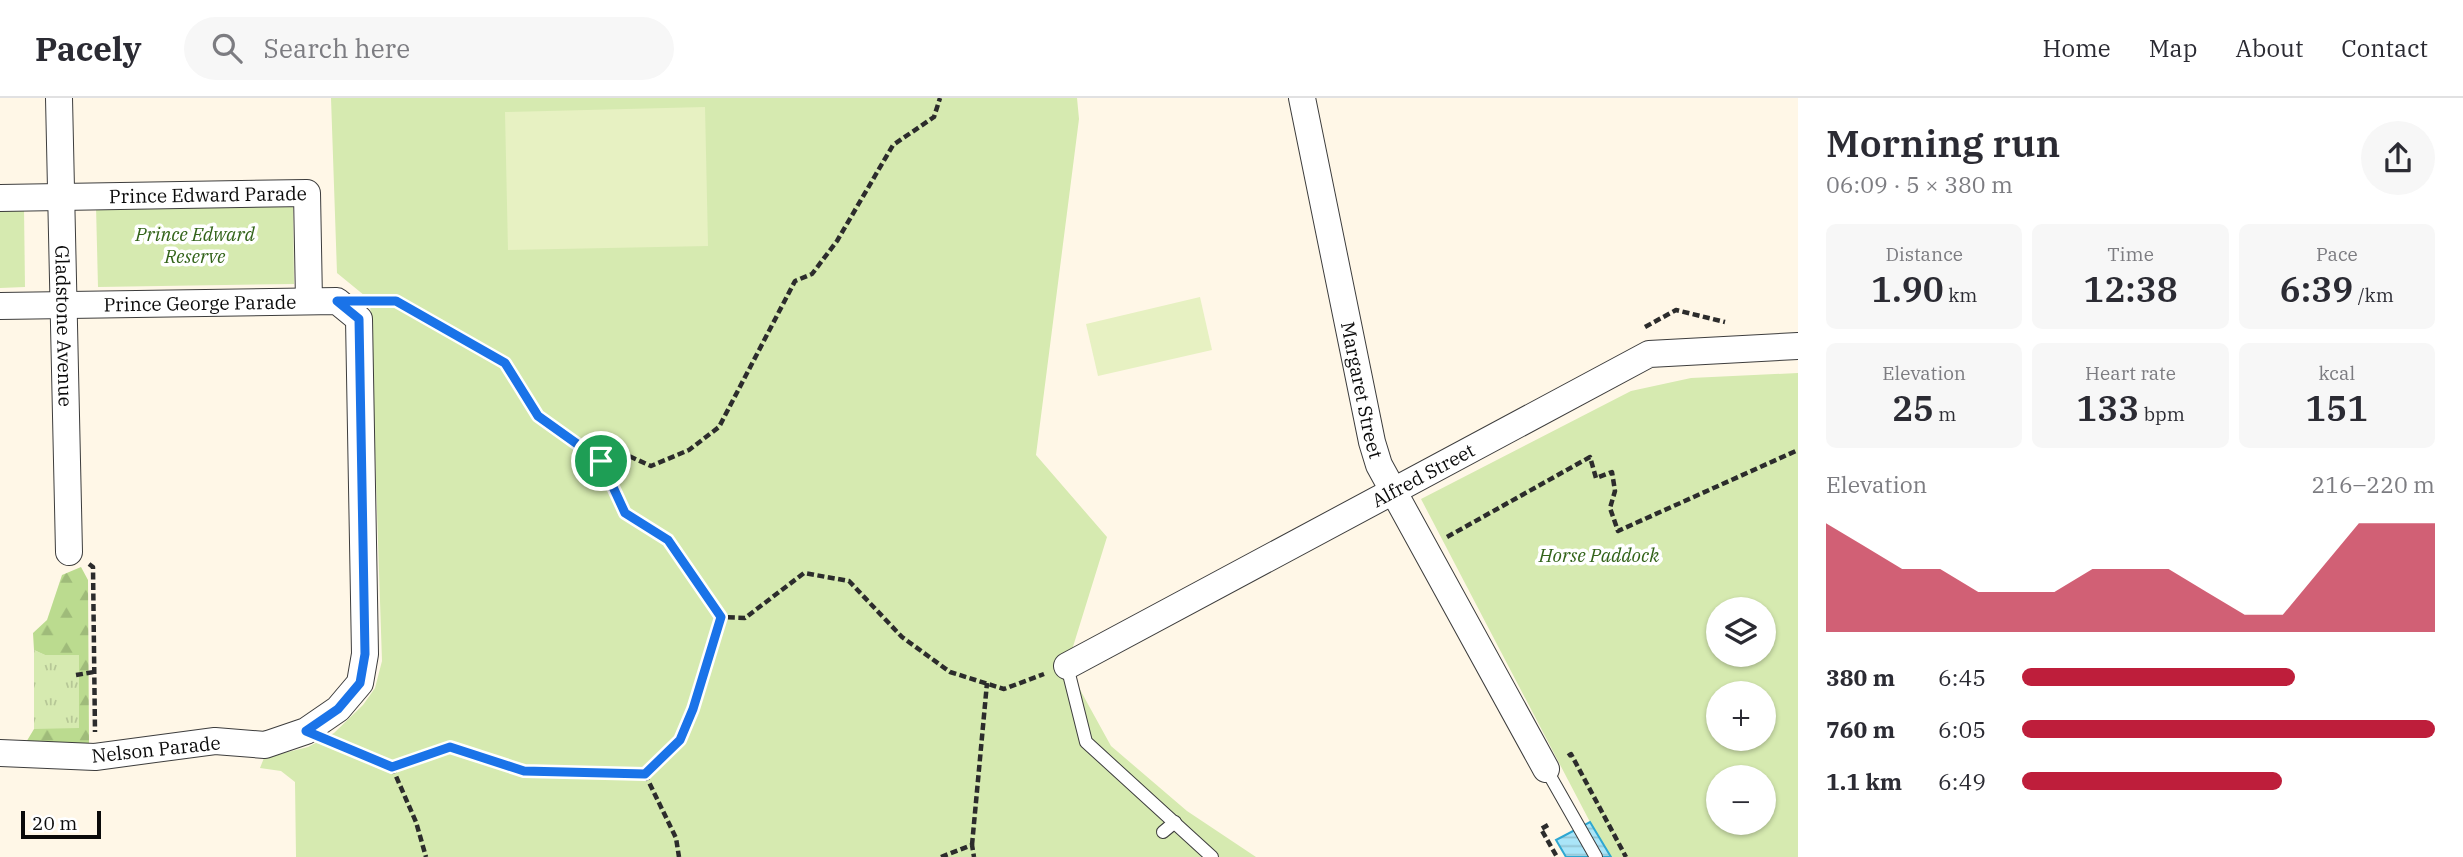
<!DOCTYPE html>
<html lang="en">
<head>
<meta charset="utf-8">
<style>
  body { margin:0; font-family:"IBM Plex Serif",serif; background:#f7f7f7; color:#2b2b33; height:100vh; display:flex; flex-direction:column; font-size:26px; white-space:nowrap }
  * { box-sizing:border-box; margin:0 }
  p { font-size:23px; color:#7c7c81 }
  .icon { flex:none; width:38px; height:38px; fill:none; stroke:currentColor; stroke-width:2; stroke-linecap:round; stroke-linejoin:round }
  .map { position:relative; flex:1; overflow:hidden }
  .side { display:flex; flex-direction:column; background:#fff; width:665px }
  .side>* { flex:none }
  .fabs { position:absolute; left:1706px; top:499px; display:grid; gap:14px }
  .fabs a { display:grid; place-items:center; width:70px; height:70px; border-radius:50%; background:#fff; box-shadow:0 2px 5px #0004; font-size:35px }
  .scale { position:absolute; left:21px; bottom:18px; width:80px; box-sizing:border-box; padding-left:7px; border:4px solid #0a0a0a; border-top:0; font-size:19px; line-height:24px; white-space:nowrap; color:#0a0a0a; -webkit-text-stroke:5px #fff; paint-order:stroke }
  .pin { position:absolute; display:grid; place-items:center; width:60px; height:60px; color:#fff; margin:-30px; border:4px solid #fff; border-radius:50%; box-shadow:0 2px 7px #0007 }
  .round { display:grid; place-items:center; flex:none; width:74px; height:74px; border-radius:37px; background:#f7f7f7 }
  .overview { display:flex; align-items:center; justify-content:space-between; height:119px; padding:0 28px }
  h1 { font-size:38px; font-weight:600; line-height:52px }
  .figures { display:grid; grid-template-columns:repeat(3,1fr); gap:10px; height:119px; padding:7px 28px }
  .figures div { display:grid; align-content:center; border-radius:10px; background:#f7f7f7; text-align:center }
  .figures b { font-size:35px; font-weight:600 }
  .figures small { font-size:19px; font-weight:400 }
  .figures p { font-size:19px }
  .chart { height:196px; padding:14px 28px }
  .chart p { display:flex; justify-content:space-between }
  .chart svg { width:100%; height:126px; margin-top:7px; fill:#be1e3b; opacity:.7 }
  ul { padding:0 28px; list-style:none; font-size:23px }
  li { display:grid; grid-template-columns:112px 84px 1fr; align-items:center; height:52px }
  li i { height:18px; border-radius:9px; background:#be1e3b }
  header { display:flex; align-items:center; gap:42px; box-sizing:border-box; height:98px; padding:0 35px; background:#fff; border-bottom:2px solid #e1e1e2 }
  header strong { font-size:33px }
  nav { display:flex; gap:38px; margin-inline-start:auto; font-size:24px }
  .search { width:490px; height:63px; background:#f7f7f7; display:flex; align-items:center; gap:18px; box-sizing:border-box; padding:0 24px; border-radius:38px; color:#7c7c81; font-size:26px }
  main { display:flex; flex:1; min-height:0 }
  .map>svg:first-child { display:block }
  .grass { fill:url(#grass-tufts) }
  .forest { fill:url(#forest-firs) }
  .park { fill:#d6eab0; fill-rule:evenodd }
  .pitch { fill:#e7f1c2 }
  .water { fill:url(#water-rules); stroke:#2ea7d2; stroke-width:2 }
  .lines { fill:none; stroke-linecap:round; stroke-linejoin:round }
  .lane-casing { stroke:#3d3d3d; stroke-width:14 }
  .street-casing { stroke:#3d3d3d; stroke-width:28 }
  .path { stroke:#2c2c2c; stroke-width:4.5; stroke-dasharray:7 3.5; stroke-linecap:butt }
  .lane { stroke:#fff; stroke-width:12 }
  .street { stroke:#fff; stroke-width:26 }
  .route-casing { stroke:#fff; stroke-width:14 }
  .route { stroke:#1a73e8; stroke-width:9 }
  .labels { text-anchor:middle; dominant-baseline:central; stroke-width:7; stroke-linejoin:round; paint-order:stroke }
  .street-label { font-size:19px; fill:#0a0a0a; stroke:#fff }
  .park-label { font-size:19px; font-style:italic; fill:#326319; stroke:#fff }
</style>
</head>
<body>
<header>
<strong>Pacely</strong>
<div class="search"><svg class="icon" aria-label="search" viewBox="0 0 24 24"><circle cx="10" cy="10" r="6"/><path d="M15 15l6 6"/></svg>Search here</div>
<nav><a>Home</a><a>Map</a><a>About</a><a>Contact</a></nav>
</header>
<main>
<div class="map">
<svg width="1798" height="759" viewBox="0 0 1798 759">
  <defs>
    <pattern id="grass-tufts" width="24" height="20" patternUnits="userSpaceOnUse" patternTransform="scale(1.75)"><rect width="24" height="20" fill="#d6eab0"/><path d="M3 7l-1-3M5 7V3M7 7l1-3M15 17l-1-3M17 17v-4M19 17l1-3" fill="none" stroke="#b6c796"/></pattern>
    <pattern id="forest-firs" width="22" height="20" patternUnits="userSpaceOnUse" patternTransform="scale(1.75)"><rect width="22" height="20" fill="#bbdb8f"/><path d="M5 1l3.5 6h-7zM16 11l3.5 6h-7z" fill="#9fbb7a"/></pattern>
    <pattern id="water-rules" width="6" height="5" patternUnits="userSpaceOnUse" patternTransform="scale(1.75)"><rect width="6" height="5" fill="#aae5f8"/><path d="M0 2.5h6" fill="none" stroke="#91c3d3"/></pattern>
  </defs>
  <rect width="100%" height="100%" fill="#fff7e7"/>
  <polygon class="grass" points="34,552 45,557 79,557 79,631 34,631"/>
  <polygon class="forest" points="81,469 88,482 89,647 25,646 34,631 79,630 79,557 45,557 34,552 33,535 47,522 62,477"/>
  <g class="park">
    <polygon points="331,0 1077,0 1079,21 1036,357 1107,439 1067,568 1111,648 1187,713 1256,759 296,759 295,684 281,673 260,670 264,660 308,649 334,635 363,607 375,590 382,563 370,202 337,175"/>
    <polygon points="293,104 294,186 98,189 96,108"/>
    <polygon points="0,110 24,110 25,189 0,190"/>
    <path d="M1798,275V759H1611L1590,724L1421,401L1631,293L1691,280ZM1718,511H1764V556H1718ZM1718,595H1764V640H1718ZM1718,679H1764V724H1718Z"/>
  </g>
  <g class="pitch">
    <polygon points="705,9 708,148 508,152 505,14"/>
    <polygon points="1200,199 1212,252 1098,278 1086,226"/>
  </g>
  <polygon class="water" points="1590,724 1611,759 1566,759 1556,742"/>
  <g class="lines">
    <g class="lane-casing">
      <g id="lane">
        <polyline points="1067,568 1086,644 1212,759"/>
        <polyline points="1546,671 1596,759"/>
        <polyline points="1163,734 1175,724"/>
      </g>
    </g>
    <g class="street-casing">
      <g id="street">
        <path id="s1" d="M59,0L69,454"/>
        <path id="s2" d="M1302,0L1372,344L1379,367L1546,671"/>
        <path id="s3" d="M0,100L307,95L309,203"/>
        <path id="s4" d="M0,208L337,203L359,221L365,556L360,585L338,611L306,633L265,647L215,643L95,659L0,655"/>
        <path id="s5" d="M1067,568L1649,256L1798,248"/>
      </g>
    </g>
    <g class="path">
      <polyline points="376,203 395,203 505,265 538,318 601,363 625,415 668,442 721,519 745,520 804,475 849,483 902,539 950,574 1004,591 1044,576"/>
      <polyline points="1645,229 1676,212 1725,224"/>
      <polyline points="601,363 620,354 651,368 689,352 719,329 795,183 812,176 837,143 893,47 934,19 940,0"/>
      <polyline points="1447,439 1590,359 1596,380 1612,374 1615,393 1610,410 1618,433 1798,352"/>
      <polyline points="89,466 93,469 95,634"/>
      <polyline points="76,577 94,574"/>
      <polyline points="333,644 392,669 450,649 524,673 645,676 680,642 693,611 721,519"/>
      <polyline points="1568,658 1571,656 1626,759"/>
      <polyline points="392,669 416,724 426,759"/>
      <polyline points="645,676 676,740 679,759"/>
      <polyline points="1548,727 1541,731 1557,759"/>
      <polyline points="972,747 987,585"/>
      <polyline points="941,759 972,747 974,759"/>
    </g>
    <use href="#lane" class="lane"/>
    <use href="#street" class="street"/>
  </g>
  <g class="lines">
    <g class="route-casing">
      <polygon id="route" points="337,203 396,203 505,265 538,318 601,363 625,415 668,442 721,519 693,611 680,642 645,676 524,673 450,649 392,669 306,633 338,611 360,585 365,556 359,221"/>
    </g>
    <use href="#route" class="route"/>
  </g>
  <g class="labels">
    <g class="street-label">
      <text stroke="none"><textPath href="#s3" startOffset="208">Prince Edward Parade</textPath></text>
      <text stroke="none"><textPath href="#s4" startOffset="200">Prince George Parade</textPath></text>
      <text stroke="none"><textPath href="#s1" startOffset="228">Gladstone Avenue</textPath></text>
      <text stroke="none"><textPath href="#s2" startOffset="298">Margaret Street</textPath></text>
      <text stroke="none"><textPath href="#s5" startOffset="404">Alfred Street</textPath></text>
      <text transform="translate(156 651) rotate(-6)">Nelson Parade</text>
    </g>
    <g class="park-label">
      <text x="195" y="136">Prince Edward<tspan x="195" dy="22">Reserve</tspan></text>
      <text x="1599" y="457">Horse Paddock</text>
    </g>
  </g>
</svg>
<div class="fabs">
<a><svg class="icon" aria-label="layers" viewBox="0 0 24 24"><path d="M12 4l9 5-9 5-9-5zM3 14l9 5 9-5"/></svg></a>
<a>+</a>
<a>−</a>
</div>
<div class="scale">20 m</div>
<div class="pin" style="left:601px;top:363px;background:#1e9e55"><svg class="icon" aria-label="arrive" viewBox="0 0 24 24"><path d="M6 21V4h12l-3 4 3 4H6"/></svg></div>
</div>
<section class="side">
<div class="overview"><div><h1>Morning run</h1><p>06:09 · 5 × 380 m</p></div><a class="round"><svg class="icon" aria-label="share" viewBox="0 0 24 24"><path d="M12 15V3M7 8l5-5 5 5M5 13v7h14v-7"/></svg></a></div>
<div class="figures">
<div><p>Distance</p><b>1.90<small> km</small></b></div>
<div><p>Time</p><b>12:38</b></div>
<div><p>Pace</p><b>6:39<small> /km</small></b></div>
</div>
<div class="figures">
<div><p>Elevation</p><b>25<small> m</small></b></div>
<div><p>Heart rate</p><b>133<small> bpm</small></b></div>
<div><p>kcal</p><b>151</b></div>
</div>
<div class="chart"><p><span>Elevation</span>216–220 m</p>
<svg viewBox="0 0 160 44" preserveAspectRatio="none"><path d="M0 44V6L10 14L20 22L30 22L40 30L50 30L60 30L70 22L80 22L90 22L100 30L110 38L120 38L130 22L140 6L150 6L160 6V44z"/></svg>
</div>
<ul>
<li><b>380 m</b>6:45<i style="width:66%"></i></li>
<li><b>760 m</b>6:05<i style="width:100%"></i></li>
<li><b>1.1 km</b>6:49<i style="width:63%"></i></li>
</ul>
</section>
</main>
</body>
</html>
